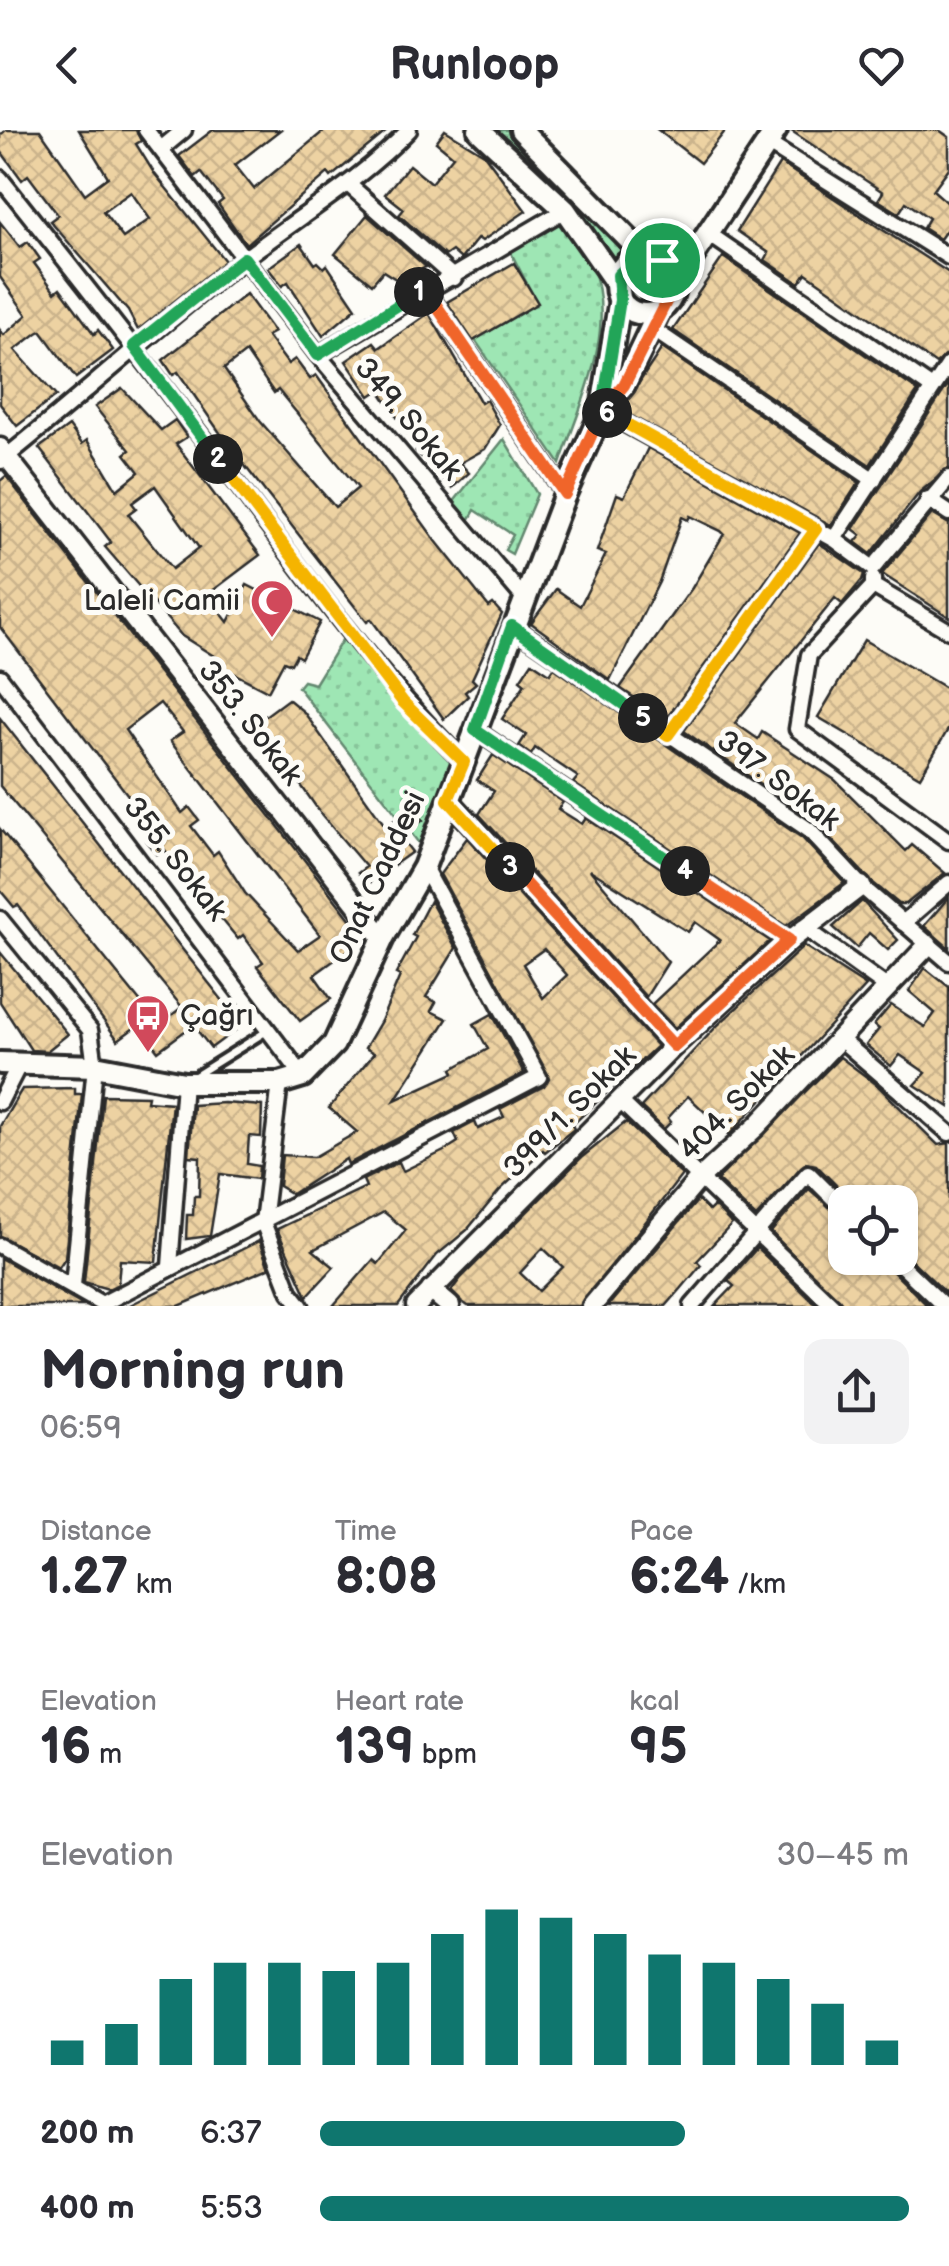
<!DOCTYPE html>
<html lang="en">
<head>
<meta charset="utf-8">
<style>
  body { margin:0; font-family:"Balsamiq Sans",sans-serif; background:#f2f2f3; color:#2b2b33; height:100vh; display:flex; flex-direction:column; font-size:38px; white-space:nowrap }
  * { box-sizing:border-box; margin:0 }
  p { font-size:32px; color:#7c7c81 }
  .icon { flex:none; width:55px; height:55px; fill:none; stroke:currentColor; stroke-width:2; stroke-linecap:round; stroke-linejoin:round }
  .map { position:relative; height:1176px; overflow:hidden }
  .details { display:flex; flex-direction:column; background:#fff; flex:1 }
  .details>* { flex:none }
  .controls { position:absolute; left:828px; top:1055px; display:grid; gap:20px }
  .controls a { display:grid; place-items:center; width:90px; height:90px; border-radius:20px; background:#fff; box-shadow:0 2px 8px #0004; font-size:50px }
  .pin { position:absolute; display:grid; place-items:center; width:85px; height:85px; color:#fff; margin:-42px; border:5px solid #fff; border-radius:50%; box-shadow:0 2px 10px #0007 }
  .km { position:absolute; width:50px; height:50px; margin:-25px; border-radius:50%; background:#222; color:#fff; font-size:28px; line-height:50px; text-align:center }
  .round { display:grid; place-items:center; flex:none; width:105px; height:105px; border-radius:20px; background:#f2f2f3 }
  .summary { display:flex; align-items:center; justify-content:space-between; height:170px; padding:0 40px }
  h1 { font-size:55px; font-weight:700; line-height:75px }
  .stats { display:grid; grid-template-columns:repeat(3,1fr); gap:15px; height:170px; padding:10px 40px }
  .stats div { display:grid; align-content:center }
  .stats b { font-size:50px; font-weight:700 }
  .stats small { font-size:28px; font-weight:400 }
  .stats p { font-size:28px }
  .chart { height:280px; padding:20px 40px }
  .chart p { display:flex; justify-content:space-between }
  .chart svg { width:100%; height:180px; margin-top:10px; stroke:#0f766e; stroke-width:6 }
  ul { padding:0 40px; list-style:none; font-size:32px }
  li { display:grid; grid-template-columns:160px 120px 1fr; align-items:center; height:75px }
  li i { height:25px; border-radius:12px; background:#0f766e }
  header { display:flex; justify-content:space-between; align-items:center; height:130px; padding:0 40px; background:#fff; font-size:45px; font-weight:700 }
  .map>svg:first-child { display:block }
  .green { fill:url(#green-dots); stroke:#648870; stroke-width:2.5 }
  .building { fill:url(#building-cross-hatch); stroke:#2b2b2b; stroke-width:2.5; fill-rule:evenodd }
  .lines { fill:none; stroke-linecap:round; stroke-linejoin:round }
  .service-casing { stroke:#2b2b2b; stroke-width:14 }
  .minor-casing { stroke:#2b2b2b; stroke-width:21 }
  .tertiary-casing { stroke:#2b2b2b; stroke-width:25 }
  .secondary-casing { stroke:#2b2b2b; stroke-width:28 }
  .service { stroke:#fdfcf7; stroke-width:6 }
  .minor { stroke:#fdfcf7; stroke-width:14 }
  .tertiary { stroke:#fdfcf7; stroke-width:18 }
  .secondary { stroke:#fdfcf7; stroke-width:20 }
  .split-1-casing { stroke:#fff; stroke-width:20 }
  .split-2-casing { stroke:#fff; stroke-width:20 }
  .split-3-casing { stroke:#fff; stroke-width:20 }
  .split-4-casing { stroke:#fff; stroke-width:20 }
  .split-5-casing { stroke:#fff; stroke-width:20 }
  .split-6-casing { stroke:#fff; stroke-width:20 }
  .split-7-casing { stroke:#fff; stroke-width:20 }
  .split-1 { stroke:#f0652b; stroke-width:12 }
  .split-2 { stroke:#22a559; stroke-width:12 }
  .split-3 { stroke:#f5b400; stroke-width:12 }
  .split-4 { stroke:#f0652b; stroke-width:12 }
  .split-5 { stroke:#22a559; stroke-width:12 }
  .split-6 { stroke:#f5b400; stroke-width:12 }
  .split-7 { stroke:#22a559; stroke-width:12 }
  .labels { text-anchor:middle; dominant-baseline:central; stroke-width:10; stroke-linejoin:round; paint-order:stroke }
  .street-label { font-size:30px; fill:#2b2b2b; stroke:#fdfcf7 }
  .poi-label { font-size:30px; fill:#2b2b2b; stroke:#fdfcf7; text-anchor:end }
</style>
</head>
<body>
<header><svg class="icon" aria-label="back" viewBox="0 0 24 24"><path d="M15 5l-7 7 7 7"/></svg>Runloop<svg class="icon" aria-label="heart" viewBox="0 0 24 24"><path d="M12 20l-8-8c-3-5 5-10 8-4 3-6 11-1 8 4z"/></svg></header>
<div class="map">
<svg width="949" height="1176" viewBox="0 0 949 1176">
  <defs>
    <pattern id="green-dots" width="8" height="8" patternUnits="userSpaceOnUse" patternTransform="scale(2.5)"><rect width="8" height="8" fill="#9ee6b4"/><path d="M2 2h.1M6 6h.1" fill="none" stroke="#88c59b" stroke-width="1.8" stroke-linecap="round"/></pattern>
    <pattern id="building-cross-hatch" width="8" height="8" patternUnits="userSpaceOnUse" patternTransform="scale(2.5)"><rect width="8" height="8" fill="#edd2a2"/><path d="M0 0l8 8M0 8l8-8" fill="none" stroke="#cbb48c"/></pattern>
  </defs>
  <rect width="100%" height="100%" fill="#fdfcf7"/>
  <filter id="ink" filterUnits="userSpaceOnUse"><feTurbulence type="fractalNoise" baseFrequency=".01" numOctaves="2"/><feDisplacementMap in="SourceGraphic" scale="20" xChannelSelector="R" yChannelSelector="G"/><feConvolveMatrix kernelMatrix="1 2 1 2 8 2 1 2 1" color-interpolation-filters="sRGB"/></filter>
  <g filter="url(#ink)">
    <g class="green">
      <polygon points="491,0 513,0 631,121 615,129 569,76"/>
      <path d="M555,85C567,101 585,119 592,136C618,201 580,274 560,334L475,210L537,173L507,115Z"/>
      <polygon points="504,309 537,364 512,424 505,420 513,405 475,380 464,399 448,379"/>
      <polygon points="347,502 451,632 421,716 298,557 303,551 315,554"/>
    </g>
    <g class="building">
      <path d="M6,0H40L85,64L108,47L79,0H136L141,11L136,14L154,43L225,131L138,200L128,181L50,91L58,85L28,45L22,50L0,20V5ZM131,62L150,89L123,108L103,82Z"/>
      <polygon points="213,0 280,0 235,35 254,59 325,0 388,0 331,47 328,43 246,114 218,74 223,70 201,42 195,47 179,26"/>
      <polygon points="445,0 484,24 526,81 482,111 478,108 461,129 452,121 445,126 399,85 404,79 385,64 409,35 431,53 453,26 436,12"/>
      <polygon points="658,0 726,0 700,33"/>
      <polygon points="790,0 939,0 949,7 949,38 933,60 949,74 949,96 940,109 923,98 929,88 906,72 899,83 878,70 883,62"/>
      <polygon points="780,33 949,143 949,223 936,234 806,143 799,153 765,130 769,123 737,101"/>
      <polygon points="367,85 426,137 399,151 383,141 372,154 335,124"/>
      <polygon points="0,92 20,117 28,112 40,129 34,133 55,162 60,158 94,204 98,200 113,220 76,248 41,201 37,203 15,220 56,266 17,296 0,274 0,200 4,205 27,185 0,147"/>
      <polygon points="301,114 315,134 318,132 324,138 327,135 356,178 323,206 288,152 282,156 268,138"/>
      <polygon points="723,127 918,261 870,335 673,200"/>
      <polygon points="514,133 538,173 473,211 447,172"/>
      <path d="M246,164L274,202L267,206L288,234L295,229L310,249L316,245L436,411L489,477L493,474L502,484L472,549L476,553L465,562L468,566L444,589L371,489L367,492L227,313L178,242L173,245L163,230ZM246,222L274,263L278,260L358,358L335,377L260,291L224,239Z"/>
      <polygon points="429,183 481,273 486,270 500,295 485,319 460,333 469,343 452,358 416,321 418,319 379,260 370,266 346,231 374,212 379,218"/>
      <polygon points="662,218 859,352 831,395 621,280"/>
      <polygon points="949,253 949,338 920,362 871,424 855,412 861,405 853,399"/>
      <path d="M122,258L161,300L175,290L187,307L176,314L260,425L207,465L228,492L247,455L320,492L301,528L296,525L291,534L284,531L268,561L214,533L217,528L182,506L105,417L111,412L39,318L69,296L82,314L87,310L117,360L139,342L125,324L130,320L95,277ZM155,356L199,418L172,439L128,384L136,378L132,373Z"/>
      <polygon points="648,318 800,403 666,589 620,558 692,458 724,404 721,401 690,386 688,390 682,387 659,452 610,550 531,493 556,459 580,476 606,424 597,421 617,364 624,367"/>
      <path d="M6,346L365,808L314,845L331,869L300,891L257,836L263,832L243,805L238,809L164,719L157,724L147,711L153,707L136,684L140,681L0,497V351ZM160,573L183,602L170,611L320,805L298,820L245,763L218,721L213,725L191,696L199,690L189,677L182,683L125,600Z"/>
      <polygon points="932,384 949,394 949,487 882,444"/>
      <polygon points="819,413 864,444 862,450 842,474 835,468 735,593 758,609 762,602 835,650 906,721 912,715 945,743 906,774 899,774 872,752 815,692 684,601"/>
      <polygon points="864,510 949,560 949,598 920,647 818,587"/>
      <polygon points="532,532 550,544 554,538 802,708 844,753 786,796 573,653 578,647 535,618 531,625 519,616 526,605 502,589 525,554 520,550"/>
      <polygon points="288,569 304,582 386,697 412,676 423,690 401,708 412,722 367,754 358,743 366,737 321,684 257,592"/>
      <polygon points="0,588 242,895 211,918 193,895 158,921 138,895 118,910 18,775 14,777 0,760 0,699 159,895 182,877 0,656"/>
      <polygon points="493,625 563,672 558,679 582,694 586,688 770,811 675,898 652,874 720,810 695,792 688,802 590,740 668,832 646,867 479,684 494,661 477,650"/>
      <path d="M467,708L657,916L572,995L574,999L545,1022L543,1020L500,1060L467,1100L437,1125L398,1176H333L373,1130L378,1134L406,1100L384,1082L313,1120L334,1137L307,1166L277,1099L366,1057L363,1050L399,1032L403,1041L444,1021L458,1012L454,1003L475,992L478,999L504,987L500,979L544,956L549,948L440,744ZM544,819L567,845L543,868L523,834Z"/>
      <polygon points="949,767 949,818 924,796"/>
      <polygon points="430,771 456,818 426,867 436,872 431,881 447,889 395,970 454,943 452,939 488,919 474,894 492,884 524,943 348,1034 346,1029 292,1064 279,1056 282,1025 314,1027 357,1002 329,978 374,923 365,918 381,891 400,846 396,844 416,807 412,805"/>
      <polygon points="862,771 898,810 888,820 869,803 857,818 833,797"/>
      <polygon points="804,816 866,856 729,1005 688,966 668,988 671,992 664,999 641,977 718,895"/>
      <polygon points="0,822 68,904 47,921 31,920 0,872"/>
      <polygon points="925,838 949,857 949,977 915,955 926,943 900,925 891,936 866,915 879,899 874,895 891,875 925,897 935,883 909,861"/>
      <polygon points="840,927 876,954 938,1015 949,1013 949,1166 900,1119 900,1072 853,1072 816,1035 806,1033 756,1087 717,1050"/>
      <polygon points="75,958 75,964 82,964 65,1128 59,1137 0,1106 0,996 22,959"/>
      <polygon points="103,965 148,966 147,971 172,973 156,1132 120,1130 118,1154 108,1159 84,1152"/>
      <polygon points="224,973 262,976 261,1007 249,1006 247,1034 259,1036 258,1049 220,1044 210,1106 186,1109 187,1085 193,1085 194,1066 199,1066 200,1027 189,1026 193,975"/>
      <path d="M626,992L682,1045L580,1176H468L461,1171L451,1161L461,1148L581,1028ZM543,1118L563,1137L539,1161L520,1143Z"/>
      <polygon points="809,1059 845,1090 845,1128 879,1128 927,1175 843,1176 771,1102"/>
      <polygon points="698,1070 709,1081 714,1076 732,1094 697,1131 701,1135 681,1159 666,1176 608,1176"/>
      <polygon points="259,1111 269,1138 179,1176 128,1176"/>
      <polygon points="757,1118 818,1176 715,1176 734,1156 728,1151"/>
      <polygon points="0,1128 84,1176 0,1176"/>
    </g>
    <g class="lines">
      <g class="service-casing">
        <polyline id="service" points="195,946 270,899"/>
      </g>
      <g class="minor-casing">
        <g id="minor">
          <polyline points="146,0 318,225 523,467"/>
          <polyline points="767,13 949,127"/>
          <polyline points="161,19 184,0"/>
          <path d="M0,48C75,142 148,235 220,331C297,435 372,540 464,632"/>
          <polyline points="348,54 454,148"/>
          <polyline points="706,102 932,258"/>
          <polyline points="425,159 565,364"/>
          <polyline points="651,198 874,350"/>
          <polyline points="318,225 565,80"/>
          <polyline points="602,281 834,409 873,438 949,348"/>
          <path d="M1,331C80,268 155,199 235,136C293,90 358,53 409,0"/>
          <polyline points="928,369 949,383"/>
          <polyline points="834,409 949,234"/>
          <polyline points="873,449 873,456 949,501"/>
          <polyline points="873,456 809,525 797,599 949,711"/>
          <polyline points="512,496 809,700 861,756 949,832"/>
          <polyline points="0,547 303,946"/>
          <polyline points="475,600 789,811"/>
          <polyline points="668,605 816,399"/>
          <polyline points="0,789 90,900 95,936 73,1155"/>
          <polyline points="903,793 949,753"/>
          <polyline points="805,798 888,858"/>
          <polyline points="840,909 949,1003"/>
          <polyline points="280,953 263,1092 290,1162 301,1176"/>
          <polyline points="620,971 833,1176"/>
          <polyline points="0,972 20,933"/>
          <polyline points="0,1116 102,1174"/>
          <polyline points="894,1128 944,1176"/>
          <polyline points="170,1136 184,953"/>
          <polyline points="102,1174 539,947 424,737"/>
          <polyline points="692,1176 808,1043 845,1080"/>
        </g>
      </g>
      <g class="tertiary-casing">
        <g id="tertiary">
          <polyline points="0,318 383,808"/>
          <polyline points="449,670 674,916"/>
          <polyline points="431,1160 450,1176"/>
          <polyline points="416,1176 674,916 789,811 861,756"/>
          <polyline points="592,1176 698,1050 757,996 928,815"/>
        </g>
      </g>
      <g class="secondary-casing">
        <g id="secondary">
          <polyline points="479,0 565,80 616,153"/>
          <polyline points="521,0 645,126"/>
          <circle cx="645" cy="155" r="29"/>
          <polyline points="677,150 776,0"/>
          <polyline points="602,279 620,170"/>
          <polyline points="0,933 95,936 184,953 280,953 303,946 334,914 383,808 424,737 565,364 602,281 624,255 657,185"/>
        </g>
      </g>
      <use href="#service" class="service"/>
      <use href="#minor" class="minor"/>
      <use href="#tertiary" class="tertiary"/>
      <use href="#secondary" class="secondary"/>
    </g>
  </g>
  <g class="lines" filter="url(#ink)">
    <g class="split-1-casing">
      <polyline id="split-1" points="419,162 425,159 565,364 602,281 624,255 677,150 662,130"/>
    </g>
    <g class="split-2-casing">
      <polyline id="split-2" points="218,329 134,216 244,128 318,225 419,162"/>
    </g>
    <g class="split-3-casing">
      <polyline id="split-3" points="218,329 403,572 464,632 448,670 510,737"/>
    </g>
    <g class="split-4-casing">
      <polyline id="split-4" points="510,737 674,916 789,810 685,741"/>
    </g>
    <g class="split-5-casing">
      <polyline id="split-5" points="643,588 512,496 475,600 685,741"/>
    </g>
    <g class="split-6-casing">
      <polyline id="split-6" points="607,283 816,399 668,605 643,588"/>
    </g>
    <g class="split-7-casing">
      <polyline id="split-7" points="607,283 602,281 620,170 618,145 637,127 662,130"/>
    </g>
    <use href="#split-1" class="split-1"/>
    <use href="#split-2" class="split-2"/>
    <use href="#split-3" class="split-3"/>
    <use href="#split-4" class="split-4"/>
    <use href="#split-5" class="split-5"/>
    <use href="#split-6" class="split-6"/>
    <use href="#split-7" class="split-7"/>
  </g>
  <defs>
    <g id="mosque-pin" transform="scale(2.25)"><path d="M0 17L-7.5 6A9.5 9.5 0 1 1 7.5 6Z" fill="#d1495b" stroke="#fdfcf7"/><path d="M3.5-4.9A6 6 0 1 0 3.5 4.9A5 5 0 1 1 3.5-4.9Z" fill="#fff"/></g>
    <g id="bus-pin" transform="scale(2.25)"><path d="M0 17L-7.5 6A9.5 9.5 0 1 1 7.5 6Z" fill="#d1495b" stroke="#fdfcf7"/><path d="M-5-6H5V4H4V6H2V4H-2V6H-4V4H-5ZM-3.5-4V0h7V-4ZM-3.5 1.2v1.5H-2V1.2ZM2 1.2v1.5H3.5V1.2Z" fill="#fff"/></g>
  </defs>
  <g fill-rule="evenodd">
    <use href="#mosque-pin" x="272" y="471"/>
    <use href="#bus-pin" x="148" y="886"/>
  </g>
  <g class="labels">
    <g class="street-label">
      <text transform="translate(408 289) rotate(50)">349. Sokak</text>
      <text transform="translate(250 593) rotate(52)">353. Sokak</text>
      <text transform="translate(778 651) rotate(37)">397. Sokak</text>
      <text transform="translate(175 729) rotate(52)">355. Sokak</text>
      <text transform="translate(378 748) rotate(-65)">Onat Caddesi</text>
      <text transform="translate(737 973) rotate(-45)">404. Sokak</text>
      <text transform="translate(570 982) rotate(-45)">399/1. Sokak</text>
    </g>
    <g class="poi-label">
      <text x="240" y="471">Laleli Camii</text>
      <text x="180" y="886" text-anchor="start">Çağrı</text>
    </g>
  </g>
</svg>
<div class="controls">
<a><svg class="icon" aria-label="locate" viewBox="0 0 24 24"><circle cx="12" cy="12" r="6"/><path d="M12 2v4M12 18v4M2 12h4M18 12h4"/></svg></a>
</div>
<div class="pin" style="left:662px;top:130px;background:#1e9e55"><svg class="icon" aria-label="arrive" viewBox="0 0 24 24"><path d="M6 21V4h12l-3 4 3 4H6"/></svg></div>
<b class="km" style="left:419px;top:162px">1</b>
<b class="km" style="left:218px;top:329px">2</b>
<b class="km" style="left:510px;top:737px">3</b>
<b class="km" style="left:685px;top:741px">4</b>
<b class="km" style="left:643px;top:588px">5</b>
<b class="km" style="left:607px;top:283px">6</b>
</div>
<section class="details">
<div class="summary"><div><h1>Morning run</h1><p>06:59</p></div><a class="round"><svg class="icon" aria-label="share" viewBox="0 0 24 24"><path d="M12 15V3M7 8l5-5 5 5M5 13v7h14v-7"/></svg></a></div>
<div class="stats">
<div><p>Distance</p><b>1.27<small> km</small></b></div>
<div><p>Time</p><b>8:08</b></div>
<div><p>Pace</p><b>6:24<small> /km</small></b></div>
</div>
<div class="stats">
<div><p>Elevation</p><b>16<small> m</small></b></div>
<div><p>Heart rate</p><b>139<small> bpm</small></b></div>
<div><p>kcal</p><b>95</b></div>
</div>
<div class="chart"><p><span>Elevation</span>30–45 m</p>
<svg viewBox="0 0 160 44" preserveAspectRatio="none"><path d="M5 44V38M15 44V34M25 44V23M35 44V19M45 44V19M55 44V21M65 44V19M75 44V12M85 44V6M95 44V8M105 44V12M115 44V17M125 44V19M135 44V23M145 44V29M155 44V38"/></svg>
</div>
<ul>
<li><b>200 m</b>6:37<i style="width:62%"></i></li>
<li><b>400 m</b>5:53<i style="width:100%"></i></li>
</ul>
</section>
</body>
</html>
